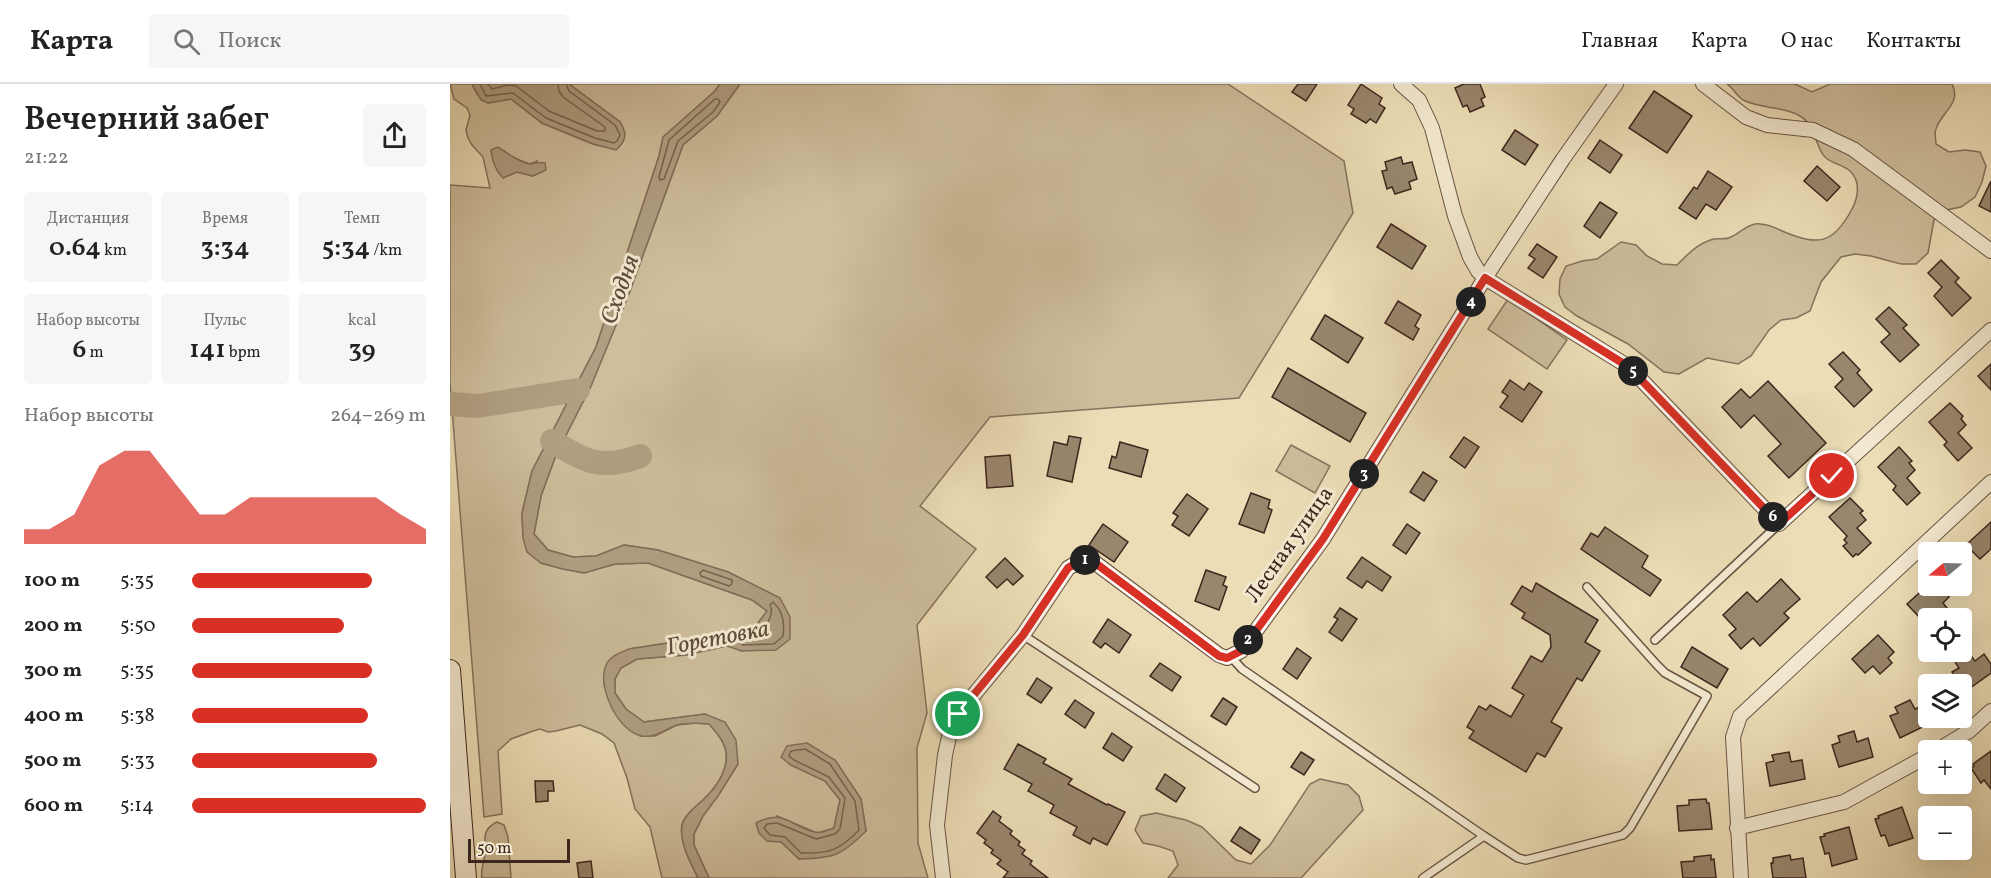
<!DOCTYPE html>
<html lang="ru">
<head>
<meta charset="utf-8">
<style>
  body { margin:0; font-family:Vollkorn,serif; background:#f6f6f6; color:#222; height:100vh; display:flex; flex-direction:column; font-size:22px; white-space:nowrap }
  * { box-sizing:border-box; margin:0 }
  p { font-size:20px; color:#767676 }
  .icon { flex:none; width:33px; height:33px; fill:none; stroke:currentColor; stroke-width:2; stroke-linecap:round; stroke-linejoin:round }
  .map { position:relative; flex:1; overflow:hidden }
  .side { display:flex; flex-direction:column; background:#fff; width:450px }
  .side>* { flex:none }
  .needle { width:39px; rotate:251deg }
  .fabs { position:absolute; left:1468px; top:458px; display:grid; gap:12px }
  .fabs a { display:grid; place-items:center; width:54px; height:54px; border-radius:6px; background:#fff; box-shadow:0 6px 24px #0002; font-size:30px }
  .scale { position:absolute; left:18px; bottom:15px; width:102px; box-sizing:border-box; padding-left:6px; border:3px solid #3c271e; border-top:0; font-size:16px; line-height:21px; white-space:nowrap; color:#3c271e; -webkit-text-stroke:4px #f3e9d0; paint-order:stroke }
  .pin { position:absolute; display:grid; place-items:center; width:51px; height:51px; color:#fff; margin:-26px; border:3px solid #fff; border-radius:50%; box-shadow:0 2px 6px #0007 }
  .km { position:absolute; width:30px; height:30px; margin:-15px; border-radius:50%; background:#222; color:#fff; font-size:16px; line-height:30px; text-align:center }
  .round { display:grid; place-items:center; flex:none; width:63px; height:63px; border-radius:6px; background:#f6f6f6 }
  .overview { display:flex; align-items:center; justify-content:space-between; height:102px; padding:0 24px }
  h1 { font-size:33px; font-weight:600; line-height:45px }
  .figures { display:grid; grid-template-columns:repeat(3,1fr); gap:9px; height:102px; padding:6px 24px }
  .figures div { display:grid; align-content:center; border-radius:6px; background:#f6f6f6; text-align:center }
  .figures b { font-size:26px; font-weight:600 }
  .figures small { font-size:16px; font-weight:400 }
  .figures p { font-size:16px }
  .chart { height:168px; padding:12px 24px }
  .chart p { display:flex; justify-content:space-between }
  .chart svg { width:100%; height:108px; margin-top:6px; fill:#d93025; opacity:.7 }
  ul { padding:0 24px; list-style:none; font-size:20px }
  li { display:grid; grid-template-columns:96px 72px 1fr; align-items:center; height:45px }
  li i { height:15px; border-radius:8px; background:#d93025 }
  header { display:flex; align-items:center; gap:36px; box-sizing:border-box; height:84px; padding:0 30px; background:#fff; border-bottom:2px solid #e0e0e0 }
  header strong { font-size:28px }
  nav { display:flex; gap:33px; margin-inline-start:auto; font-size:21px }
  .search { width:420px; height:54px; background:#f6f6f6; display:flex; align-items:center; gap:15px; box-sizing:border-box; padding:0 21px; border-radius:6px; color:#767676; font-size:22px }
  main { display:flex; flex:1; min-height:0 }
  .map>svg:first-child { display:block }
  .green { fill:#cebe9c; stroke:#85725d; stroke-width:1.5; fill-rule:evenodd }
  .water { fill:#b09f82; stroke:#826f5a; stroke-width:1.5 }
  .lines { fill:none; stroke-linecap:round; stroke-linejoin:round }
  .shore { stroke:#766350; stroke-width:1.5 }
  .river { stroke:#b09f82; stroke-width:24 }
  .building { fill:#98866d; stroke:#3c271e; stroke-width:1.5 }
  .lane-casing { stroke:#685444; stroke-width:10 }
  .street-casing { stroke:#685444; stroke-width:16 }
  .secondary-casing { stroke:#3c271e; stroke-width:22 }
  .lane { stroke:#f3e9d0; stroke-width:7 }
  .street { stroke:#f3e9d0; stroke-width:14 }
  .secondary { stroke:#f3e9d0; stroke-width:20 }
  .route-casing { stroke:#fff; stroke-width:12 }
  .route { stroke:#d93025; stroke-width:8 }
  .labels { text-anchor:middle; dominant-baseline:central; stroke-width:6; stroke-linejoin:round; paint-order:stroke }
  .street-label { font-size:22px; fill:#3c271e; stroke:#f3e9d0 }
  .water-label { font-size:24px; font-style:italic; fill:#5f4b3c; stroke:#f3e9d0 }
</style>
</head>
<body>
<header>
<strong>Карта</strong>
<div class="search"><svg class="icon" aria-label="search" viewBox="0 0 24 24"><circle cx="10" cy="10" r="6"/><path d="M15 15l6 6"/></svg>Поиск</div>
<nav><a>Главная</a><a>Карта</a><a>О нас</a><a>Контакты</a></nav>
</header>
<main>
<section class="side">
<div class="overview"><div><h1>Вечерний забег</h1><p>21:22</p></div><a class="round"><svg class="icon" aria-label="share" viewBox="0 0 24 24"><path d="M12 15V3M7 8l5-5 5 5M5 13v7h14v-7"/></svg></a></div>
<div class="figures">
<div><p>Дистанция</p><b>0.64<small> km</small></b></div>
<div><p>Время</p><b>3:34</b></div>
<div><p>Темп</p><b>5:34<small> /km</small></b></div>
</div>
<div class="figures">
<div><p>Набор высоты</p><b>6<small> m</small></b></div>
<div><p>Пульс</p><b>141<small> bpm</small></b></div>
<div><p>kcal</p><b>39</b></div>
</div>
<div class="chart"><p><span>Набор высоты</span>264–269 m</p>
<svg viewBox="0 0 160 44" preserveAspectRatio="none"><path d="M0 44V38L10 38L20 32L30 12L40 6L50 6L60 19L70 32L80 32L90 25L100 25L110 25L120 25L130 25L140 25L150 32L160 38V44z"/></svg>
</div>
<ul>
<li><b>100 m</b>5:35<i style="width:77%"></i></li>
<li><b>200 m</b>5:50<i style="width:65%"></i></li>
<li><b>300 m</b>5:35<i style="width:77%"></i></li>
<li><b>400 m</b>5:38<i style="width:75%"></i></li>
<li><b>500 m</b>5:33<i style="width:79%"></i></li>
<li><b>600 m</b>5:14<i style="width:100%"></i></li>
</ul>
</section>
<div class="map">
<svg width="1541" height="794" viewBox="0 0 1541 794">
  <rect width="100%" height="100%" fill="#ecddb6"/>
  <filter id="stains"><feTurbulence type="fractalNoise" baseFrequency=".00333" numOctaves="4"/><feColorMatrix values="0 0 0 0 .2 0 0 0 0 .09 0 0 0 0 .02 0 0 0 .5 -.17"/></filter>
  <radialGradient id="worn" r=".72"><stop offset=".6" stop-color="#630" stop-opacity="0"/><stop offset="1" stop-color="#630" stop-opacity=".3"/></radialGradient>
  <g class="green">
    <path d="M0,0H22L27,10L38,19L61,15L92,39L143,60L151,62L170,38L119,0H270L265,7L213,54L209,72L146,263L82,387L72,429L73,454L91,479L113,485L134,489L165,480L198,479L302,516L317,527L303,546L179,565L154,601L190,652H205L227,641L246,639L260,640C266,648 275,658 276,668C279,686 265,705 253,716C245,723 234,732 232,741C229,758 241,780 248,794H212L200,743L185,725L177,694L164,659L152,650L130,641L106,647L98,648L90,645L83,647L61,655L48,667L52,730L34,733L0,299V101L40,104L33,73L22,61L18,54L16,46L20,31L17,24L4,15ZM54,67C60,73 71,77 80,80L87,77L83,92L67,88Z"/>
    <path d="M290,0H778L894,77L903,129L789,314L540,333L470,422L526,465L467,541L477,629L467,664L468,759L478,794H259L244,761V750L253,732L268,711L288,680L255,630L194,638L176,625L165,609V595L171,584L187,575L236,571L277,561L292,567L330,514L278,488L208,466L174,461L146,472L123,473L98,466L84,450L91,412L106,371L141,302L180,207L233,61L267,32ZM385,676L411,715L416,747L349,775L331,758L327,732L367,749L384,744L390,716L375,697L341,681Z"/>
    <path d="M1277,0H1345L1362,8L1380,0H1502C1512,20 1491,28 1486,45C1484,49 1486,56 1486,60L1499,68L1515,66L1530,68L1536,82L1532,98L1525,113L1511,123L1496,126L1484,136L1478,169L1466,180H1451L1421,172L1405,170L1391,173L1371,198L1360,227L1346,234L1331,236L1319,246L1301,272L1288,280L1257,274L1229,290L1214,288L1178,260L1127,232L1115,223L1109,210L1110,195L1116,182L1132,177L1147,175L1171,158L1186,161L1197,172L1212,180L1227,181C1238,170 1248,159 1264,155C1269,154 1276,156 1281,153C1289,149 1296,142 1305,140C1314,139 1324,143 1332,147C1368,162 1383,161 1402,125C1408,114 1411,97 1400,87C1394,81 1383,80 1376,74C1365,65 1367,42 1350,32C1333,22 1311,25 1293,16C1287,12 1283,4 1277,0Z"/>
    <polygon points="1058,215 1117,256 1097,285 1038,245"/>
    <polygon points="841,361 880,382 865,409 826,387"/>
    <polygon points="870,695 898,701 909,712 913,726 851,794 718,794 728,781 723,767 708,762 693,759 685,746 691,732 706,729 736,736 752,743 786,776 801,780 820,761 860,700"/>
    <path d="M47,738L54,741L58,753L61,794H32C30,784 35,778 35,768C35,755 32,745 47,738Z"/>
  </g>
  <g class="water">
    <path d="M22,0H119L170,38C177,49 177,56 166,66L143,60L92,39L61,15L38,19L31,16Z"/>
    <path d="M270,0H290L267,32L233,61L180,207L141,302L106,371L91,412L84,450L98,466L123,473L146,472L174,461L208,466L278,488L330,514L340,533V555L326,566L292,567L277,562L236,571L187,575L171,584L165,595V609L176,625L194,638L255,630L275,638L286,656L288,680L268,712L253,732L244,750V761L259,794H248C241,780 229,758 232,741C234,732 245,723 253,716C265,705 279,686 276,668C275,658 266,648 259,640C249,639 238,638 227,641C215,645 206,654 192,652C169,648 148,606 155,584C158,573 169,569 179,565L303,546L317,527L302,516L198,479L165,480L134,489L113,485L91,479L77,468L73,454L72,429L82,387L146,263L209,72L213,53L265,7Z"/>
    <path d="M48,63C54,67 72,80 80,80C86,80 88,77 95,79L96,86L83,92L67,88L53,94C45,86 42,77 41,66Z"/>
    <path d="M357,659L385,676L411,715L416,747C391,772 384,774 349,775L331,758L317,757L309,749L306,739C334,724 341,743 365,748C371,750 379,746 384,744L390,716L375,697L341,681L331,673L337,662Z"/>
  </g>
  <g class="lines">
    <g class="shore">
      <polyline points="30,0 36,12 63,9 96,34 145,54 164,59 167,57 170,51 165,41 119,7 116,0"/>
      <polyline points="38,0 42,5 58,1 66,2 99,27 147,47 155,47 155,43 113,13 109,7 108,0"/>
      <polygon points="265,15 268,15 270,18 263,28 228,57 214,95 210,96 209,93 219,56"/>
      <polygon points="253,486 282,496 282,500 279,502 251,492 250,489"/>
      <path d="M323,518C333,527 335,539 333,552L324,560L294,561L289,559L290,554C294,553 301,553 305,551C315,546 325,530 320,521Z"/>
      <path d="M355,665L380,680L405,717L409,746C390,766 379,770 351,769L335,753L320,751L314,744L317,740L327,739L366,755L385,750L390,745L395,714L379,693L344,676L339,672L341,667Z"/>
    </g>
    <g class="river">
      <polyline points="0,320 28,322 128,306"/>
      <path d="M102,357C135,377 151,387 190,372"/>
    </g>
  </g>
  <g class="building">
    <polygon points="848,0 867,0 856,17 842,8"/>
    <polygon points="911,0 932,14 929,20 935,24 926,39 920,35 916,39 901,30 904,25 898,21"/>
    <polygon points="1014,0 1030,0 1035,13 1031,15 1034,22 1020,28 1017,21 1013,23 1005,4"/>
    <polygon points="1204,7 1242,32 1217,69 1179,44"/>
    <polygon points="1065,46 1088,61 1075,81 1052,66"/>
    <polygon points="1150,56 1172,71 1160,89 1138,74"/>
    <polygon points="951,73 953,80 962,78 967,95 959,98 961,105 945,110 942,103 937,105 932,87 937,86 935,78"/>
    <polygon points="1367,82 1390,103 1377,117 1354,97"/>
    <polygon points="1258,87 1282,103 1266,126 1256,120 1246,135 1229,124 1244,103 1247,105"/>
    <polygon points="1541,97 1541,128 1529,122"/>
    <polygon points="1150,118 1167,129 1150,154 1134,142"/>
    <polygon points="941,140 976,162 962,185 927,163"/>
    <polygon points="1087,160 1107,173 1093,194 1078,184 1085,175 1079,171"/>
    <polygon points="1491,176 1509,194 1505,198 1521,214 1502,232 1484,212 1492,203 1478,189"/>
    <polygon points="948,217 971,231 965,242 969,245 963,256 935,239"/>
    <polygon points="1439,223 1457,241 1453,244 1469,261 1450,278 1431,258 1440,250 1426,235"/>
    <polygon points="875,231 913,254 898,279 861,255"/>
    <polygon points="1393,268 1410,286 1407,289 1422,306 1404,323 1385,303 1393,295 1379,280"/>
    <polygon points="1541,280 1541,306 1528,292"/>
    <polygon points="838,284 916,329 900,358 822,313"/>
    <polygon points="1060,296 1074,306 1079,299 1092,308 1072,338 1050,323 1058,312 1052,308"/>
    <polygon points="1318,297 1376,359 1339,394 1318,372 1331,360 1304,331 1291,344 1272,323 1291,305 1300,314"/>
    <polygon points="1500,319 1513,332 1511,335 1516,341 1508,349 1522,364 1508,377 1494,361 1497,358 1479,338"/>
    <polygon points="619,352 631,354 622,398 597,392 604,358 617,361"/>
    <polygon points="1014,353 1029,363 1015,384 1000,373"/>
    <polygon points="670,358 698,366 691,393 659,384 662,372 666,374"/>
    <polygon points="1449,363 1462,377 1459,379 1465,386 1457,394 1470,409 1457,421 1443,406 1446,402 1428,383"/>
    <polygon points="560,371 563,402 537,404 535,373"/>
    <polygon points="973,388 987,397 974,417 960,408"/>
    <polygon points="801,409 820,416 818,424 822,426 814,449 789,440"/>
    <polygon points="737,410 758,425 739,452 722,441 728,432 723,429"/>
    <polygon points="1400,414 1413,427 1410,429 1416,436 1407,444 1421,459 1408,471 1406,470 1403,473 1393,462 1397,459 1394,456 1397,452 1379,433"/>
    <polygon points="1541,438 1541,465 1530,475 1516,461"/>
    <polygon points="653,440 678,458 664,478 639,461"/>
    <polygon points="957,440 970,449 956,470 943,461"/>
    <polygon points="1155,443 1198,472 1192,483 1211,496 1200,512 1131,465 1141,449 1148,453"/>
    <polygon points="912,473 941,493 932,507 917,497 912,504 897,494"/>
    <polygon points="555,474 573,492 563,501 557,495 547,504 536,493"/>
    <polygon points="756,486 776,493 773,501 777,503 769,526 745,517"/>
    <polygon points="1331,495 1350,515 1334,529 1339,534 1310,562 1303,554 1291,565 1279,551 1286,545 1273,531 1297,508 1307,518"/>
    <polygon points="1086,499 1148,536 1135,558 1150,567 1132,597 1127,594 1101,638 1112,644 1095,673 1087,669 1076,688 1019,654 1024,647 1017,643 1029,622 1036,626 1040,621 1061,633 1074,611 1062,604 1081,572 1092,578 1101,563 1100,551 1072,534 1075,529 1061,520 1072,502 1082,508"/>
    <polygon points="1478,501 1488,501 1499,513 1493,519 1497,524 1486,534 1484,534 1478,527 1470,534 1457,520"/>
    <polygon points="890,524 907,535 892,557 879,548 888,535 884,533"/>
    <polygon points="658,535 681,551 669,569 655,559 651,564 643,558"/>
    <polygon points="1428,551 1444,568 1438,574 1442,579 1430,590 1423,582 1415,589 1402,575"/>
    <polygon points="1242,563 1278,585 1267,604 1231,583"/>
    <polygon points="847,564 861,574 847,595 833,585"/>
    <polygon points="1518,568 1525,577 1534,570 1541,580 1541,589 1516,607 1502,588 1509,584 1505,578"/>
    <polygon points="710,579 731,593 722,607 700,592"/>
    <polygon points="587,594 602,604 591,619 577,610"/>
    <polygon points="773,614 787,623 776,641 761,632"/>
    <polygon points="625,616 644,629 635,644 615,630"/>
    <polygon points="1460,616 1465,625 1475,621 1483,638 1450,654 1440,632 1448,629 1445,623"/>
    <polygon points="1404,647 1407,658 1418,654 1423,673 1389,683 1382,661 1390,658 1388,652"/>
    <polygon points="662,649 682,663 673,677 653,664"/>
    <polygon points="568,660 596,675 593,679 622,695 618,700 657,721 658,720 675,728 657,761 643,754 640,760 623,751 627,743 600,729 604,721 578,707 582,700 554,685"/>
    <polygon points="1541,667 1541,705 1534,696 1531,699 1521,684 1524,682 1523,680"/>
    <polygon points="851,668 864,676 854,691 841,683"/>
    <polygon points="1339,668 1341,678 1352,676 1355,695 1320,702 1316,679 1324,677 1322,671"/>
    <polygon points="715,690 735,704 726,718 706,705"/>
    <polygon points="85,697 103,697 104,707 98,707 98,717 86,718"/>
    <polygon points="1256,715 1257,719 1259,719 1262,745 1229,747 1227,722 1239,721 1239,716"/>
    <polygon points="1452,723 1463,754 1439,762 1435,751 1431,752 1425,735 1429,734 1428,732"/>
    <polygon points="543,727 551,733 549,737 562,747 560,750 570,758 568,761 575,766 572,770 582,777 580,780 598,794 553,794 558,788 547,780 551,776 541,769 543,766 534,759 536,756 527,749"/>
    <polygon points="790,743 810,756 801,770 781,757"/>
    <polygon points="1399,743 1407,775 1382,782 1379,769 1375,770 1370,753 1375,752 1374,750"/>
    <polygon points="1261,771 1261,776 1264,775 1266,794 1233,794 1231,778 1244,777 1244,773"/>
    <polygon points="1340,771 1341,776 1353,774 1356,794 1323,794 1321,779 1323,779 1323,774"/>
    <polygon points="141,777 143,794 129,794 127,779"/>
  </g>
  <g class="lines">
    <g class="lane-casing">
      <g id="lane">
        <polyline points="573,551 805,704"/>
        <polyline points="1205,556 1329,440"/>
        <polyline points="781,573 792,585 1034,752"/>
        <polyline points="973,794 1034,752 1068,774 1076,776 1173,751 1180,744 1257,612 1215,589 1207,581 1137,503"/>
      </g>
    </g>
    <g class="street-casing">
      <g id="street">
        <polyline points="951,0 969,16 982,44 1005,132 1020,173 1028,187 1035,194 1179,283 1329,440 1541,246"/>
        <polyline points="1253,0 1296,33 1317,41 1363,46 1403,65 1541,167"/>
        <polyline points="1488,666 1519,647 1541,627"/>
        <polyline points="1287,744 1394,718 1479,671"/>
        <polyline points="493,794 487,741 495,671 501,644 508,630 573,551 618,484 630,477 644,478 769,571 777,574 791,567 873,455 1035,194 1113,75 1166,0"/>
        <polyline points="1291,794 1283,653 1290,632 1541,398"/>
      </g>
    </g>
    <g class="secondary-casing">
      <polyline id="secondary" points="0,586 16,794"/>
    </g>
    <use href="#lane" class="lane"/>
    <use href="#street" class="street"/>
    <use href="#secondary" class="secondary"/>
  </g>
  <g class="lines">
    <g class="route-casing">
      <polyline id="route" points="508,630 573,551 618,484 630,477 644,478 769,572 777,574 791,567 873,455 1035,194 1179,283 1329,440 1382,392"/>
    </g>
    <use href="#route" class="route"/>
  </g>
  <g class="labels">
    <g class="street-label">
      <text transform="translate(840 461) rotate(-55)">Лесная улица</text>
    </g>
    <g class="water-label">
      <text transform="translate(171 206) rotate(-70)">Сходня</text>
      <text transform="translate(268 555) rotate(-11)">Горетовка</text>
    </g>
  </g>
  <rect width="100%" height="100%" filter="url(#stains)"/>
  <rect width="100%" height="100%" fill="url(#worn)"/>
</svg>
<div class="fabs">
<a><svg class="needle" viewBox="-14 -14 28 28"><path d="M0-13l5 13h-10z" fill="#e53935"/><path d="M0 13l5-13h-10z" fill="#767676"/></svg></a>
<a><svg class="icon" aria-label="locate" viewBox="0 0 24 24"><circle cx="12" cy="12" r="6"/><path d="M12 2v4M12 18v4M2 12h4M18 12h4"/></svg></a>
<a><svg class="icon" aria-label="layers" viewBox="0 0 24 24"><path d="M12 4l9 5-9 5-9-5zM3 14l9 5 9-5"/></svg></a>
<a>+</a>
<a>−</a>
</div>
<div class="scale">50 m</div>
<div class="pin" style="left:508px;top:630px;background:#1e9e55"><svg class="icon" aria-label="arrive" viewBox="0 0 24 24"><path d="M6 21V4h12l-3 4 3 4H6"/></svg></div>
<div class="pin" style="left:1382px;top:392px;background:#d93025"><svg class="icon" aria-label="check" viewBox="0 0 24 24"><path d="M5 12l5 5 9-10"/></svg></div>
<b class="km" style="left:635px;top:476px">1</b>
<b class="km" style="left:798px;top:556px">2</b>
<b class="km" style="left:914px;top:390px">3</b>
<b class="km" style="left:1021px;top:218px">4</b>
<b class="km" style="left:1183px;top:287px">5</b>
<b class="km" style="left:1323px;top:433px">6</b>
</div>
</main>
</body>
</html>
